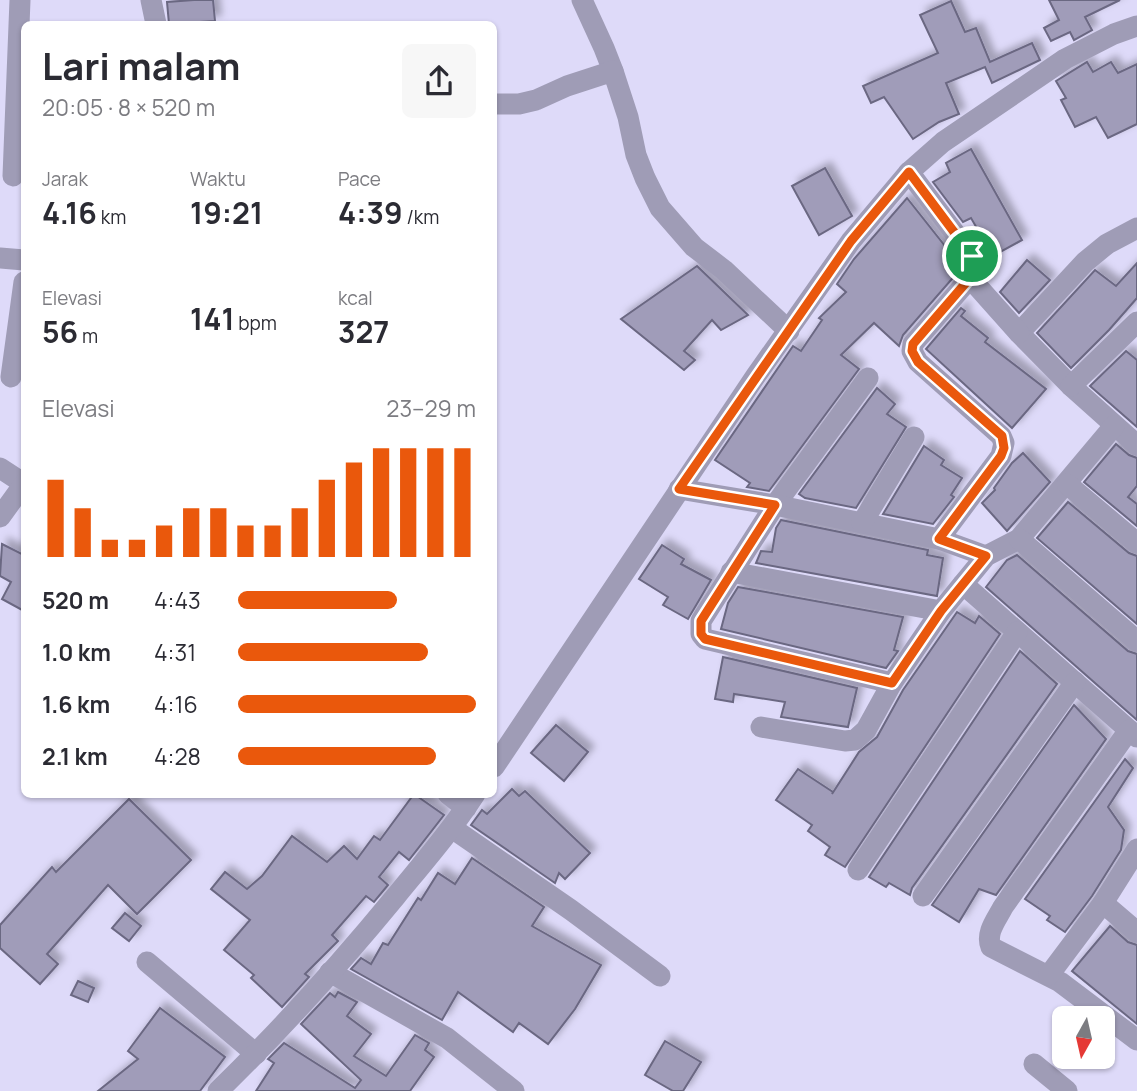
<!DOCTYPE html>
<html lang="id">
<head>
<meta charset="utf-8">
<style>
  body { margin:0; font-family:Manrope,sans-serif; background:#f7f7f7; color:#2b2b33; height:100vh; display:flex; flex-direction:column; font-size:26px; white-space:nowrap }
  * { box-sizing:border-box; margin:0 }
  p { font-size:23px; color:#7c7c81 }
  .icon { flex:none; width:38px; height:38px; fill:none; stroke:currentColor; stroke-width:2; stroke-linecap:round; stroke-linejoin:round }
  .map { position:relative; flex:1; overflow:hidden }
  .details { position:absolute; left:21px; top:21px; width:476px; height:777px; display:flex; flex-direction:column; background:#fff; border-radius:10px; box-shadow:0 2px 5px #0004 }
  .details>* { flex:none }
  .needle { width:46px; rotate:188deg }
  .buttons { position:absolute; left:1052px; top:1006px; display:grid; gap:14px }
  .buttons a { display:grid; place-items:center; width:63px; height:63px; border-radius:10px; background:#fff; box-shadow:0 2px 5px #0004; font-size:35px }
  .pin { position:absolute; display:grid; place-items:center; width:60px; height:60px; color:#fff; margin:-30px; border:4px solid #fff; border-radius:50%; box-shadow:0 2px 7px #0007 }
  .round { display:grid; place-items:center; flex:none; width:74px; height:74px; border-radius:10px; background:#f7f7f7 }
  .head { display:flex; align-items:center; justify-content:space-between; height:119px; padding:0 21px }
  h1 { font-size:38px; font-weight:700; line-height:52px }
  .stats { display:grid; grid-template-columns:repeat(3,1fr); gap:10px; height:119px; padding:7px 21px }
  .stats div { display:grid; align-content:center }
  .stats b { font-size:30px; font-weight:700 }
  .stats small { font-size:19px; font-weight:400 }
  .stats p { font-size:19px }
  .chart { height:196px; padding:14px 21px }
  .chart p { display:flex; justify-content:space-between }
  .chart svg { width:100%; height:126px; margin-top:7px; stroke:#ea580c; stroke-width:6 }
  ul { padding:0 21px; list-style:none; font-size:23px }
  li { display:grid; grid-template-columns:112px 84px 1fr; align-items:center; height:52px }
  li i { height:18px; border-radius:9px; background:#ea580c }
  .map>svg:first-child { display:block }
  .building { fill:#a09cb9; stroke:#6b6782; stroke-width:2; filter:url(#shadow) }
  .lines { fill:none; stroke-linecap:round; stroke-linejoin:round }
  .minor { stroke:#9f9cb6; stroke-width:21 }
  .tertiary { stroke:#9f9cb6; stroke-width:21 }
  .route-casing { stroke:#fff; stroke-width:14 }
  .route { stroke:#ea580c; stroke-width:9 }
</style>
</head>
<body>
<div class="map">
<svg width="1137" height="1091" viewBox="0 0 1137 1091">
  <defs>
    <filter id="shadow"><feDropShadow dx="6" dy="-6" stdDeviation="3.5" flood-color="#0004"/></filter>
  </defs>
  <rect width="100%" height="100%" fill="#dedaf9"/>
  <g class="building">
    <polygon points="194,0 213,0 215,21 169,24 167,2"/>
    <polygon points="1049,0 1120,0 1085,17 1092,30 1074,40 1070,32 1051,41 1044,28 1059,20"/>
    <polygon points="951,1 965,32 976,28 990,62 1032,43 1040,60 992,83 985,67 946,83 959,114 939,122 913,139 884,97 871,103 863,86 938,53 920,15"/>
    <polygon points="1087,62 1093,72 1111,62 1118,73 1137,64 1137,124 1108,138 1096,117 1075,127 1061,100 1066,98 1056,81"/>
    <polygon points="971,149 1022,240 993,256 971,218 963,222 933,182 950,172 946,163"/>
    <polygon points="825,168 852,216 819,235 792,186"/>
    <polygon points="907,198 960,265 958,272 903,335 899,346 874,323 841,355 859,369 769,491 747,487 750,483 715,460 793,346 801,351 822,320 819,318 846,292 837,284 854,259"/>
    <polygon points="1027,260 1050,280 1019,313 1000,292"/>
    <polygon points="1137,263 1137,298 1109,330 1071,368 1037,333 1095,270 1116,286"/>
    <polygon points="697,266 748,315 721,330 712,320 684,351 695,360 684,370 621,319"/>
    <polygon points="961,308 965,311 961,316 988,338 985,342 1046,389 1012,428 926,349"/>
    <polygon points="1126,351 1137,360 1137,427 1090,386"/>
    <polygon points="877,388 895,404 887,414 906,427 856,508 805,498 799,494"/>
    <polygon points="1116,444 1129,455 1137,458 1137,486 1128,497 1137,504 1137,526 1084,482"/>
    <polygon points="924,446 944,460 941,465 962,478 951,495 954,497 933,524 883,514"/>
    <polygon points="1023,453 1050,482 1007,531 982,503 995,490 994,488 1012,463"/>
    <polygon points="1068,502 1129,553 1137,556 1137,624 1037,538"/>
    <polygon points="781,520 928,550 927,555 943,558 937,596 756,563 761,551 772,552 776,528"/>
    <polygon points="2,544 24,555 24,611 2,599 11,582 0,576"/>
    <polygon points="662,545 684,559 681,564 711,580 688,619 663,605 668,597 639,579"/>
    <polygon points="1017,555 1128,651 1137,654 1137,720 986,587 1007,560"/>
    <polygon points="738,587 903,617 894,650 898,651 886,668 721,629 728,603"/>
    <polygon points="957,612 975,623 979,616 1000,634 845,867 825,855 830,847 808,831 812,825 776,800 798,769 833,792 832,794 859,752 877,737 903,690"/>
    <polygon points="1020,651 1057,684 912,888 910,895 889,883 886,887 869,877"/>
    <polygon points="723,657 857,688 848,727 781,717 785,702 734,694 733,702 715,699"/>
    <polygon points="1074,705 1106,739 996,895 979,889 959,922 932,905"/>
    <polygon points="556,725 588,752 564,781 531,753"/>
    <polygon points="1125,759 1133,768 1108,807 1124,830 1121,850 1092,896 1065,932 1047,920 1050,916 1025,899"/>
    <polygon points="512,789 519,796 525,791 590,853 565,879 559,873 555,883 471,825 482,810 487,814"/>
    <polygon points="414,794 444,815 409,860 399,852 379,877 388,885 374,902 366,896 332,935 338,941 305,974 309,977 282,1007 251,978 254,975 224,950 250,920 211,889 225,872 247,889 262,876 292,836 327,862 344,846 357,859 374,836 380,840"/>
    <polygon points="129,799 191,860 137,914 108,885 47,954 58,964 40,984 0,948 0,925 52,867 56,872"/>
    <polygon points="472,858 544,907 532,926 601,965 575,1009 548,1044 519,1023 513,1032 458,992 442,1020 351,969 361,958 371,964 383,943 388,945 418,898 421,900 438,873 455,884"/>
    <polygon points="125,913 141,926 129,941 112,928"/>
    <polygon points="1110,926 1128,942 1137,945 1137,1024 1072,971"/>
    <polygon points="78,981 94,988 88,1002 71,995"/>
    <polygon points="338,992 357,1002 347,1016 371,1034 354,1056 386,1076 415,1035 429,1043 425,1050 434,1057 410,1091 256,1091 274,1063 268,1059 284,1043 355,1088 361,1080 301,1024 330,993 335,997"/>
    <polygon points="160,1008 225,1057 200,1091 98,1091 138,1059 128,1051"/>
    <polygon points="665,1041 701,1062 683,1091 673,1091 645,1075"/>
  </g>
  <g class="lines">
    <g class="minor">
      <polyline points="151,0 156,24"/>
      <polyline points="582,0 604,48 613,71"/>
      <polyline points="494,104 519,104 536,100 567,86 613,71 628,117 636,155 645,178 660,208 694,247 724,270 789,331"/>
      <polyline points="909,172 972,256 974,262 970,278 913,344 912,351 918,362 1001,436 1004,443 1001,456 939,539"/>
      <polyline points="13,176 20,0"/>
      <polyline points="1137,228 1107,244 1085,262 1019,333 1071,386 1137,445"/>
      <polyline points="0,258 24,260"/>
      <polyline points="970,278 1019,333"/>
      <polyline points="11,377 24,282"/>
      <polyline points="868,378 775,505 701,621 701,634 705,639 892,683"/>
      <polyline points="1071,386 1137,322"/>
      <polyline points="1114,426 1019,539 986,556 963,584 1137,737"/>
      <polyline points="0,468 23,483 24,480"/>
      <polyline points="1067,484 1137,543"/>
      <polyline points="679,489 775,505 939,539 986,556"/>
      <polyline points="0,517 24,484"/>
      <polyline points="862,523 914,437"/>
      <polyline points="1019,539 1137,641"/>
      <polyline points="731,572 941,611"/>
      <polyline points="761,727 845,741 855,740 866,730 892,683 941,611 963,584"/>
      <path d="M1129,730L1003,907C997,919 985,933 991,947L1060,982L1137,1040"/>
      <polyline points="448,794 466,808"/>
      <polyline points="452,828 571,910 660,976"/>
      <polyline points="858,870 1017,632"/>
      <polyline points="923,896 1075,682"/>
      <polyline points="1103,903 1137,932"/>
      <polyline points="147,962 256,1054"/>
      <polyline points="330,972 447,1038 514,1091"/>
      <polyline points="1049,975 1103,903 1137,849"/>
      <polyline points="1034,1064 1067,1091"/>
    </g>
    <g class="tertiary">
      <polyline points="494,767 755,377 851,241 909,172 943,142 1065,59 1114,34 1137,26"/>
      <path d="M218,1091C281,1030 340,964 396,896C423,863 451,831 475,794"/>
    </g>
  </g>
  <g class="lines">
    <g class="route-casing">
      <polygon id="route" points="909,172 972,256 974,262 970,278 913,344 912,351 918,362 1002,436 1004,448 1001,456 939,539 986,556 941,611 892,683 705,639 701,634 701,621 775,505 679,489 851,241"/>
    </g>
    <use href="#route" class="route"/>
  </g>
</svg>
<div class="buttons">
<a><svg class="needle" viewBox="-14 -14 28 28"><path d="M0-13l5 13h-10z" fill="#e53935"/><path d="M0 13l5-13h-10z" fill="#7c7c81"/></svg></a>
</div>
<div class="pin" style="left:972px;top:256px;background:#1e9e55"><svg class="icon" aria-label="arrive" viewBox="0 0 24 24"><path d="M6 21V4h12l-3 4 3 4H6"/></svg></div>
<section class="details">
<div class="head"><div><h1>Lari malam</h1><p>20:05 · 8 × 520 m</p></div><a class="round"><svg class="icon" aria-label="share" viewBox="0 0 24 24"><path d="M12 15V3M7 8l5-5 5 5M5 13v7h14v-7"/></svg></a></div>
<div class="stats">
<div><p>Jarak</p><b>4.16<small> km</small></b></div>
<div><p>Waktu</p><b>19:21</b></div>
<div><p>Pace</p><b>4:39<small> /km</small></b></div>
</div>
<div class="stats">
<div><p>Elevasi</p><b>56<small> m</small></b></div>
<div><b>141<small> bpm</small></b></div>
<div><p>kcal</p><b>327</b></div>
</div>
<div class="chart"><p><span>Elevasi</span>23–29 m</p>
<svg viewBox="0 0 160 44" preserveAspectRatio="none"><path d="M5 44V17M15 44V27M25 44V38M35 44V38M45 44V33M55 44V27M65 44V27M75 44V33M85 44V33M95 44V27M105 44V17M115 44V11M125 44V6M135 44V6M145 44V6M155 44V6"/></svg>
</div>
<ul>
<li><b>520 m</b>4:43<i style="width:67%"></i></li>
<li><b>1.0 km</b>4:31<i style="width:80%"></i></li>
<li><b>1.6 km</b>4:16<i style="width:100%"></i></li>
<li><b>2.1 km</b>4:28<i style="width:83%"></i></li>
</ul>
</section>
</div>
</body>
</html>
